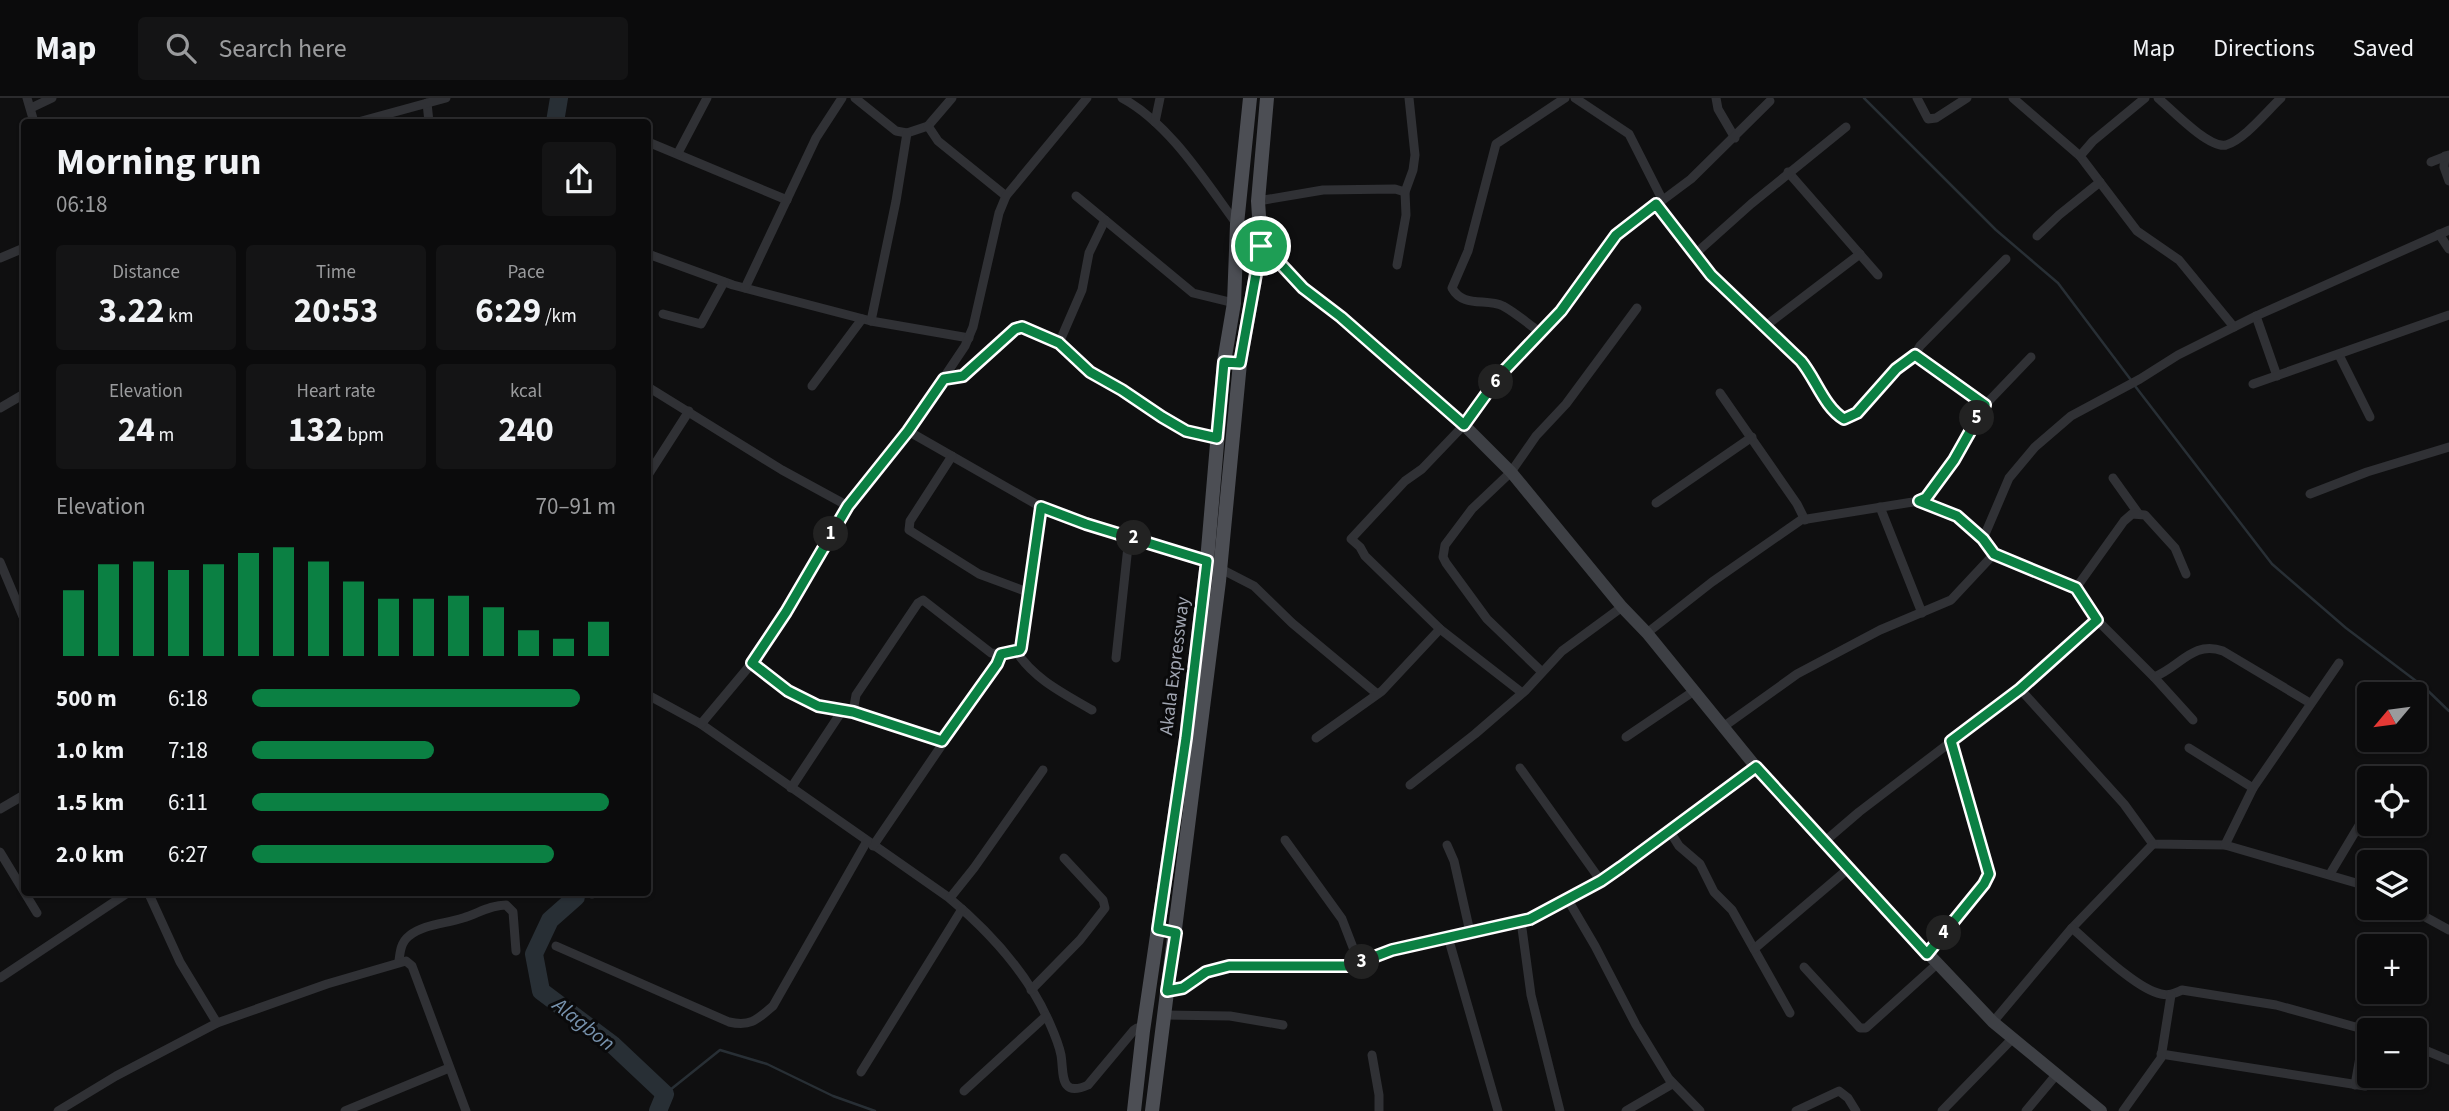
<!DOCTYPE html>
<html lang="en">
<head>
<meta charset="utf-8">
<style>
  body { margin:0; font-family:"Source Sans 3",sans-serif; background:#141415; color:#f1f3f6; height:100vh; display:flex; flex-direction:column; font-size:26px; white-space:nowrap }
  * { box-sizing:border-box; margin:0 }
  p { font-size:23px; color:#9a9b9d }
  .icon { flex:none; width:38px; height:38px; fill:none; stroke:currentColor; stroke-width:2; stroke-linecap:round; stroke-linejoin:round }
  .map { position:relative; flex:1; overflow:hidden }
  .side { position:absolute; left:21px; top:21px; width:630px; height:777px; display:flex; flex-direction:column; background:#0b0b0c; border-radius:7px; box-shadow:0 2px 5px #0004,0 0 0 2px #2b2b2d }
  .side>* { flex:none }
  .needle { width:46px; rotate:241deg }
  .buttons { position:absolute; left:2357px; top:584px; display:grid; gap:14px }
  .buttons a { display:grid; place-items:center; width:70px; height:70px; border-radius:7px; background:#0b0b0c; box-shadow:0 2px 5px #0004,0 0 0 2px #2b2b2d; font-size:35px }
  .pin { position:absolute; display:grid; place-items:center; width:60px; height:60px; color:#fff; margin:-30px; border:4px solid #fff; border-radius:50%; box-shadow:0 2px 7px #0007 }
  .km { position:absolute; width:35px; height:35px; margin:-18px; border-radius:50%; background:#222; color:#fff; font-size:19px; line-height:35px; text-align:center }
  .round { display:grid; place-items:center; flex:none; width:74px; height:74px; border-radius:7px; background:#141415 }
  .summary { display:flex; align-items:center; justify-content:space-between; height:119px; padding:0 35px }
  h1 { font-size:38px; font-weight:700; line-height:52px }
  .stats { display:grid; grid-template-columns:repeat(3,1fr); gap:10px; height:119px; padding:7px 35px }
  .stats div { display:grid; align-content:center; border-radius:7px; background:#141415; text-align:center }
  .stats b { font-size:35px; font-weight:700 }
  .stats small { font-size:19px; font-weight:400 }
  .stats p { font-size:19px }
  .chart { height:196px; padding:14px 35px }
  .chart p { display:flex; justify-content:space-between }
  .chart svg { width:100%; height:126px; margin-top:7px; stroke:#0b8043; stroke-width:6 }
  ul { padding:0 35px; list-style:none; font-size:23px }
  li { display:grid; grid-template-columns:112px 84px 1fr; align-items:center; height:52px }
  li i { height:18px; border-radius:9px; background:#0b8043 }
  header { display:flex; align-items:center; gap:42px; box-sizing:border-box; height:98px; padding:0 35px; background:#0b0b0c; border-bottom:2px solid #2b2b2d }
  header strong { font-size:33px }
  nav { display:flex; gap:38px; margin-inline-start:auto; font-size:24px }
  .search { width:490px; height:63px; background:#141415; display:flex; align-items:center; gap:18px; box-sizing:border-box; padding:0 24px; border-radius:7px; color:#9a9b9d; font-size:26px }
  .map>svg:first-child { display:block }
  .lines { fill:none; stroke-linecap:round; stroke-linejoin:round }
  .stream { stroke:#282f35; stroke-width:2.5 }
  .river { stroke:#282f35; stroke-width:18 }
  .street { stroke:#303135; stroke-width:9 }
  .secondary { stroke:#3e4045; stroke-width:12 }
  .primary { stroke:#4c4e54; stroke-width:14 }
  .route-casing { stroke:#fff; stroke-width:14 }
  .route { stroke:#0b8043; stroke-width:9 }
  .labels { text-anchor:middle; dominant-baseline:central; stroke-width:6; stroke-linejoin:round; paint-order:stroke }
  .street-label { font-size:19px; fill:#a0a5b1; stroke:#0a0a0b }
  .water-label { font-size:21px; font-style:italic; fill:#7792ad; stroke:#0a0a0b }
</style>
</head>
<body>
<header>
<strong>Map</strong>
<div class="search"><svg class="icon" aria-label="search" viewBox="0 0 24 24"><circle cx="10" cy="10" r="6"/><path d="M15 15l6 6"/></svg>Search here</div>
<nav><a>Map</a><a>Directions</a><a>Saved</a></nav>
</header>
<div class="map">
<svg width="2449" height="1013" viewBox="0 0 2449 1013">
  <rect width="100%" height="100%" fill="#0f0f10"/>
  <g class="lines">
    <g class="stream">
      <polyline points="1864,0 1996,132 2058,185 2131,282"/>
      <polyline points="2135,288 2272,466 2346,530 2424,589 2449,613"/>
      <polyline points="665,996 720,952 767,966 833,998 875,1013"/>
    </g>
    <g class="river">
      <polyline points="555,24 559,0"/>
      <polyline points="576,794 576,799 550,822 534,856 541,893 613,947 665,996 658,1013"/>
    </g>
    <g class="street">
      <polyline points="27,0 34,24"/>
      <polyline points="855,0 896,33 907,35 928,28 952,0"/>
      <path d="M1122,0C1169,25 1205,83 1236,125"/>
      <polyline points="1575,0 1629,36 1662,101"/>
      <polyline points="1716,0 1718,11 1735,40"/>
      <polyline points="1917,0 1928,21 1936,20 1967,0"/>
      <polyline points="2013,0 2080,58 2137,133 2179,162 2234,229"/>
      <path d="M2158,0C2171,11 2209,51 2226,47C2244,42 2267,13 2281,0"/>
      <polyline points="427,5 429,24"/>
      <polyline points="31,10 52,0"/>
      <polyline points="358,24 446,0"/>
      <polyline points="1155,24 1160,0"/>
      <polyline points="928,28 938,43 1006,98"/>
      <polyline points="648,44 787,102"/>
      <polyline points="678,55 707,0"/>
      <polyline points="2080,58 2093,43 2145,0"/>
      <polyline points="2445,58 2444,69 2449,83"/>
      <polyline points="2431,64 2449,57"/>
      <polyline points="1788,74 1878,177"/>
      <polyline points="1076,98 1193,195 1234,205"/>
      <polyline points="1258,103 1323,92 1395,91 1405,94"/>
      <path d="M1655,106L1711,177L1801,263C1816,281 1824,309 1844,321L1857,315L1896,271L1915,257L1920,248L2006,161"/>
      <polyline points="2439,136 2449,151"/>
      <polyline points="2037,138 2059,117 2100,84"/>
      <polyline points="648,156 733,187 871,223 969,240"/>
      <polyline points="1695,156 1751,106 1846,29"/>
      <polyline points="0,160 24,150"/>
      <polyline points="1397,167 1406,117 1405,94 1413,72 1415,57 1409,0"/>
      <polyline points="745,190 816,40 842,0"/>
      <polyline points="663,216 701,226 724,184"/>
      <polyline points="2256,218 2277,278"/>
      <polyline points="871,223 896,103 907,35"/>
      <polyline points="1764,229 1860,156"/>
      <path d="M1540,234C1528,226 1516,215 1503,208C1486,200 1463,210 1452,190L1468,153L1496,46L1565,0"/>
      <polyline points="1059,245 1082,192 1089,155 1105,122"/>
      <polyline points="1915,257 1985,307"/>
      <polyline points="2339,257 2370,319"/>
      <path d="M944,281C984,278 990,238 1022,229L1059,245L1090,274L1186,333L1217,340"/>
      <polyline points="2253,286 2449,217"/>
      <polyline points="812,288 862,221"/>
      <polyline points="648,289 782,372 848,408"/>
      <polyline points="1720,295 1797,406 1805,422"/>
      <polyline points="0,310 24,296"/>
      <polyline points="908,333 1041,409 1086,426 1207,463"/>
      <polyline points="952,358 910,423 909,432 979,476 1030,495"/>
      <polyline points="648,377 689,313"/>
      <polyline points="2113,380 2138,415"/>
      <polyline points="2310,396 2367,374 2449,349"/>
      <polyline points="1919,403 1926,400 1954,362 1985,307 2031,259"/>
      <polyline points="1656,405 1752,339"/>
      <polyline points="1880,409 1922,515"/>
      <path d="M1994,456L2076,490L2097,522L2154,579C2180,569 2193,542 2223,553L2310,605"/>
      <polyline points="0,464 24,521"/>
      <polyline points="1221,471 1254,488 1292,525 1376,595"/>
      <polyline points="2076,490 2124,423 2132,416 2145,417 2175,450 2186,476"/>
      <polyline points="1647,535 1712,484 1801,422 1919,403 1957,418 1983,441"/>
      <path d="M1016,553C1034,581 1063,595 1092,612"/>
      <polyline points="1116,560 1129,439"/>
      <polyline points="752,565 788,593 818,608 853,614 942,643"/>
      <polyline points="1541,573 1487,521 1446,465 1443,459 1445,447 1472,411 1511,374 1536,338 1566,306 1637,210"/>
      <polyline points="2154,579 2193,622"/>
      <polyline points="2020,591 2124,706 2153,746 2225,747 2370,789"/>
      <polyline points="1521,594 1440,531 1365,458 1360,449 1351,441 1405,383 1422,371 1464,327 1500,277 1561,213 1616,137 1691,81 1770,3"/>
      <path d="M648,597L701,626L948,799C990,834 1028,875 1050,926C1054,935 1059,947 1061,957C1064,975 1059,1000 1088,987L1134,932L1137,930L1143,933"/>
      <polyline points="853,614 856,597 918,505 923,502 991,555 1001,556 1020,552 1030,495 1041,409"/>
      <polyline points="701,626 752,565 786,514 848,408 908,333 965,248 973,229 999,115 1006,98 1087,0"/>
      <polyline points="1723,629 1797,576 1880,532 1951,502 1994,456 1983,441 2009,380 2035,349 2071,318 2140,281 2178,257 2256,218 2449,132"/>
      <polyline points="1626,639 1694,593"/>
      <polyline points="1316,640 1382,593 1440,531"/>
      <polyline points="2189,650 2253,690"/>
      <polyline points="1520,670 1601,783"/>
      <polyline points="2386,681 2391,672"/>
      <polyline points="1410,687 1475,636 1526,592 1562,553 1622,509"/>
      <polyline points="791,690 842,613"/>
      <polyline points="0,711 24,697"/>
      <polyline points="1669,732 1679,748 1700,766 1714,794 1732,812 1790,915"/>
      <polyline points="1285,742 1342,821 1359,865"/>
      <polyline points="1824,744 1859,714 2020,591 2097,522"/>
      <polyline points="1447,747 1454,763 1470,834"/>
      <polyline points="2225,747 2253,690 2339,565"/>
      <polyline points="873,748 997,566 1001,556"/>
      <polyline points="0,754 37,815"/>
      <polyline points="2330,776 2370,709"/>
      <polyline points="148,794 180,864 217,925"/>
      <polyline points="592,794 592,796"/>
      <polyline points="950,800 974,770 1043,672"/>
      <polyline points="1568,802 1595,848 1636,927 1669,981 1700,1013"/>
      <polyline points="2409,810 2449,832"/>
      <polyline points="1521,823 1531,897 1560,1013"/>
      <polyline points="2072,830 2153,746"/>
      <polyline points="1448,839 1498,1013"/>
      <path d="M556,848L729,924C750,929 757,922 773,908L867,743"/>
      <polyline points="1754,851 1848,771"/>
      <polyline points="1927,856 1984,786 1989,776 1951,643"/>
      <path d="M399,863C400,854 401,844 409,838C424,826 445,826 463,820C477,816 490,807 506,807L513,814L516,853"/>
      <polyline points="1804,869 1860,930 1866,930 1937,866"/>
      <polyline points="0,880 129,794"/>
      <polyline points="1031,892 1080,842 1105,810 1103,802 1064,760"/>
      <polyline points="1167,893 1183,890 1206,874 1229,868 1351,868 1392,852 1530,821 1601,783 1621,769 1756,669"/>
      <polyline points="1164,917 1230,918 1283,927"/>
      <path d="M1993,924L2072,830C2093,848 2136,891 2161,896C2170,898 2175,895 2182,892L2276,907L2370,933"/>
      <polyline points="2415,948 2449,962"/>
      <polyline points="2161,956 2365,988"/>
      <polyline points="1372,957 1379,997 1379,1013"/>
      <polyline points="861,974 962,811"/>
      <polyline points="2355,987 2365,931"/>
      <polyline points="964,993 1046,918"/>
      <polyline points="58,1013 116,978 217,925 327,886 406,863 412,868 466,1013"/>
      <polyline points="345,1013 449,970"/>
      <polyline points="1626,1013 1672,986"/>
      <polyline points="1796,1013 1839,993 1848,1000 1856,1013"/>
      <polyline points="1942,1013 2012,941"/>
      <polyline points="2026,1013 2056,977"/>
      <polyline points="2123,1013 2161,960 2171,897"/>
    </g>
    <polyline class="secondary" points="1261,148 1276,161 1303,190 1341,219 1464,327 1511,374 1622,509 1647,535 1756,669 1848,771 1993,924 2101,1013"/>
    <g class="primary">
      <polyline points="1134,1013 1143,933 1186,640 1207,463 1224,264 1234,205 1237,126 1250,0"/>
      <polyline points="1152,1013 1219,483 1240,265 1261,148 1258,103 1267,0"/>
    </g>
  </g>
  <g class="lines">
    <g class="route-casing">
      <path id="route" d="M1656,106L1711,177L1801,263C1816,281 1824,309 1844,321L1857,315L1896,271L1915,257L1985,307L1954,362L1926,400L1919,403L1957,418L1983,441L1994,456L2076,490L2097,522L2020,591L1951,643L1989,776L1984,786L1927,856L1756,669L1621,769L1601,783L1530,821L1392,852L1350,868H1229L1206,874L1183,890L1167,893L1176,835L1158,831L1186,640L1207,463L1086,426L1041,409L1021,550L1020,552L1001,556L997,566L942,643L853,614L818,608L788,593L752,565L786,514L848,408L908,333L944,281L963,278L1015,231L1022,229L1059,245L1090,274L1122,292L1162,319L1186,333L1217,340L1224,264L1240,265L1261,148L1276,161L1303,190L1341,219L1464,327L1500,277L1561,213L1616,137Z"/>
    </g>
    <use href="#route" class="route"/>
  </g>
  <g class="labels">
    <g class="street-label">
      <text transform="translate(1175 568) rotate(-83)">Akala Expressway</text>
    </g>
    <g class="water-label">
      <text transform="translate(584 926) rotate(38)">Alagbon</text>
    </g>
  </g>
</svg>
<div class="buttons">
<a><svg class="needle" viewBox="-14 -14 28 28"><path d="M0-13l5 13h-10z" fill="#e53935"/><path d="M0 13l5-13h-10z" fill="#9a9b9d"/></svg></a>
<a><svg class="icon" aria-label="locate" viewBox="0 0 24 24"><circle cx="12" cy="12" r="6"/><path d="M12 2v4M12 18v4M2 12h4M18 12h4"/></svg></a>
<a><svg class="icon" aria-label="layers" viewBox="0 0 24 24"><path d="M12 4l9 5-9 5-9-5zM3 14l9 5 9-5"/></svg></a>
<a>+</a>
<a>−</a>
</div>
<div class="pin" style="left:1261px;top:148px;background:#1e9e55"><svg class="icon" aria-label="arrive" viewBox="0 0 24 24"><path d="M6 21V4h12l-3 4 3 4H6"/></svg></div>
<b class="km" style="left:831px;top:436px">1</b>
<b class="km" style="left:1134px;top:440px">2</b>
<b class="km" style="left:1362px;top:864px">3</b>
<b class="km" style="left:1944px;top:835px">4</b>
<b class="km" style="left:1977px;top:320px">5</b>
<b class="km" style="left:1496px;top:284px">6</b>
<section class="side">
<div class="summary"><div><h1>Morning run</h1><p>06:18</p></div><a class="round"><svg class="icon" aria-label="share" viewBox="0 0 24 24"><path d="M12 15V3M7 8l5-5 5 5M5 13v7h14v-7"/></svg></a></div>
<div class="stats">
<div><p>Distance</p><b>3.22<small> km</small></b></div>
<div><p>Time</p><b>20:53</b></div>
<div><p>Pace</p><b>6:29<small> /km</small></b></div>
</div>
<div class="stats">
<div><p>Elevation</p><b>24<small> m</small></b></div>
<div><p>Heart rate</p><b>132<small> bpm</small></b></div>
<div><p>kcal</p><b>240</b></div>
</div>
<div class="chart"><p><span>Elevation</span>70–91 m</p>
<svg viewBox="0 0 160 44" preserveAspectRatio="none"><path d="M5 44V21M15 44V12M25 44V11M35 44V14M45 44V12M55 44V8M65 44V6M75 44V11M85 44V18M95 44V24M105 44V24M115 44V23M125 44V27M135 44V35M145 44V38M155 44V32"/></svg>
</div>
<ul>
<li><b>500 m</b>6:18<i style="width:90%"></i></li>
<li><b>1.0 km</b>7:18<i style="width:50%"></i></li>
<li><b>1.5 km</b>6:11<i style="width:98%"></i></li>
<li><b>2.0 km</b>6:27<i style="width:83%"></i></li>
</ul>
</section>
</div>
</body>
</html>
